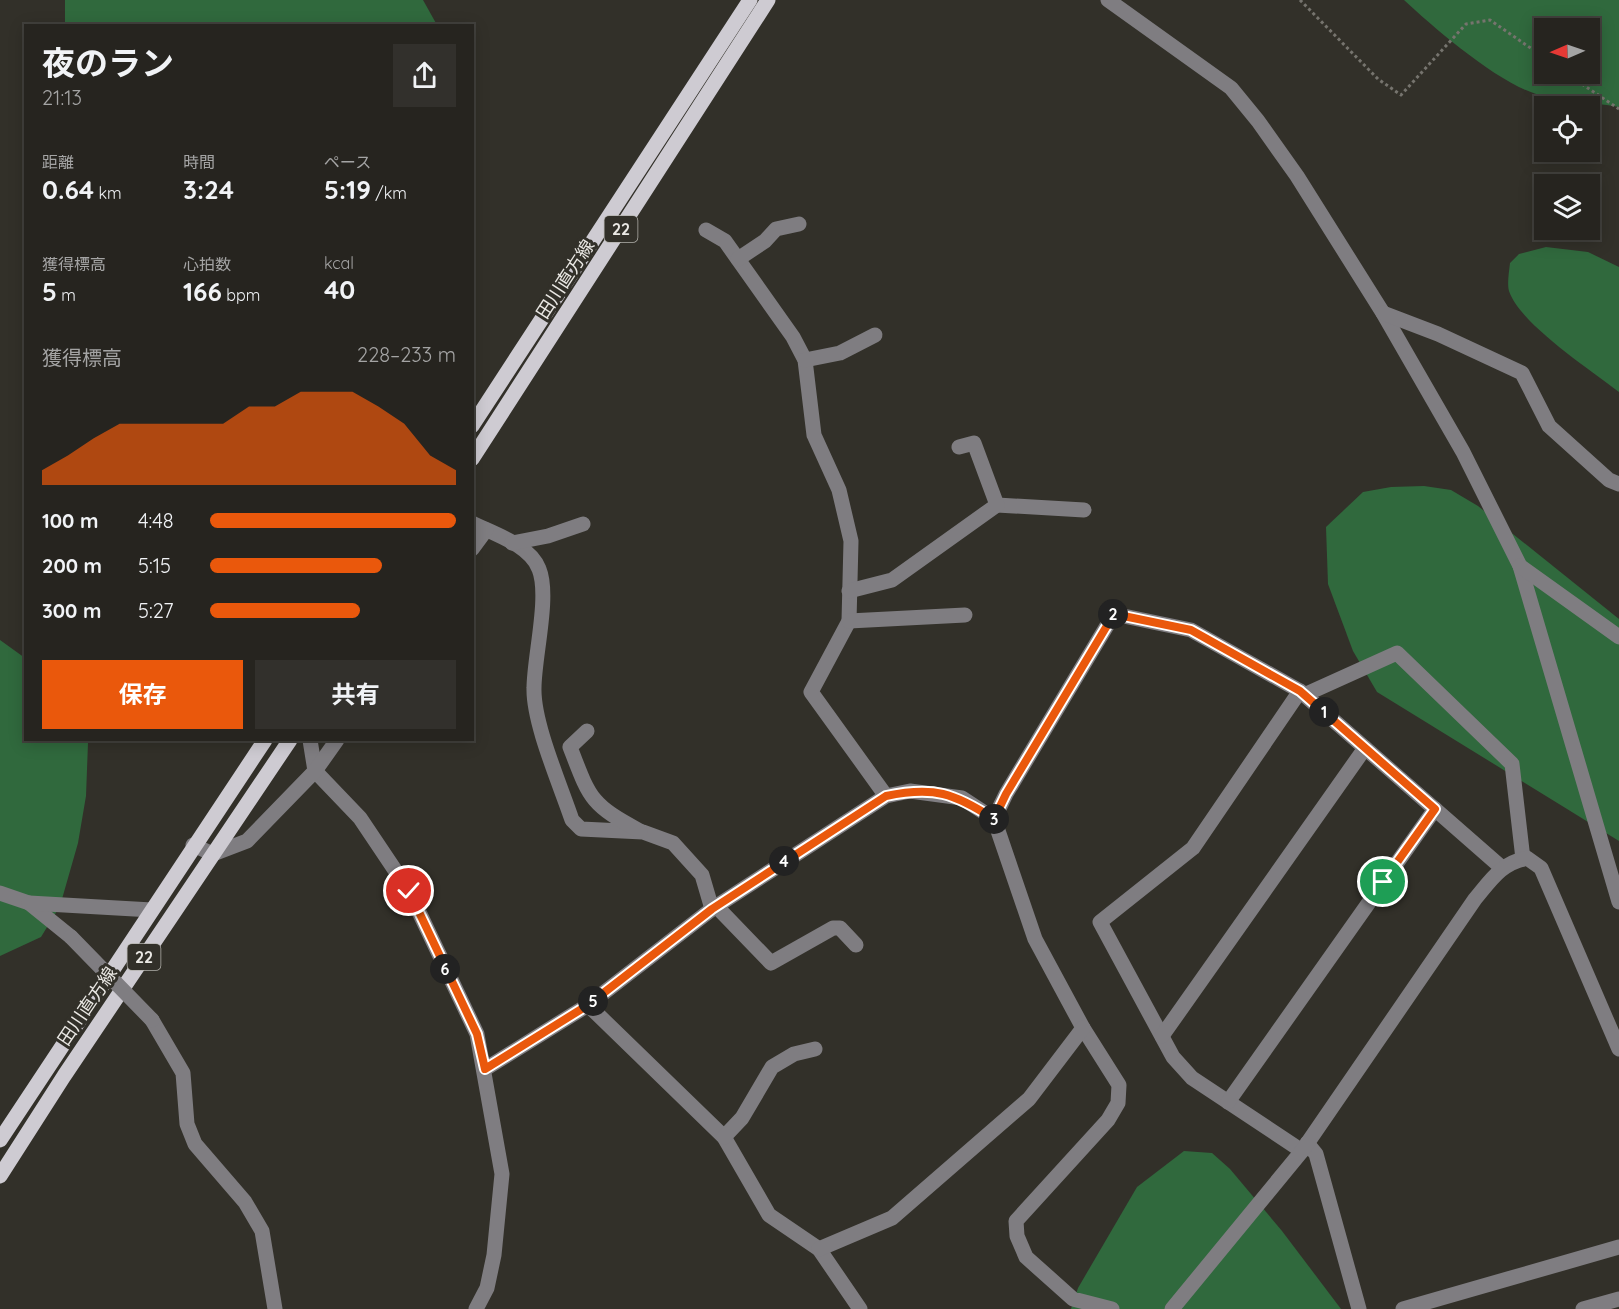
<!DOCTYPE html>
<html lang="ja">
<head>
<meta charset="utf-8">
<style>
  body { margin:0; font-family:Quicksand,"Noto Sans JP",sans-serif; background:#32302c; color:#f1f3f6; height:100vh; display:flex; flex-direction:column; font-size:22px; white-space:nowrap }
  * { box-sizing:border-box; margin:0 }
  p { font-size:20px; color:#a4a4a4 }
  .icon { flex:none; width:33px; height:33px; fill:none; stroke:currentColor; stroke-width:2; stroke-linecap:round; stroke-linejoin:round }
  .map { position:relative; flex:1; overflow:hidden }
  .drawer { position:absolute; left:24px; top:24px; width:450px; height:717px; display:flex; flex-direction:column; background:#26241f; border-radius:0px; box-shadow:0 3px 15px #0003,0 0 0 2px #42413d }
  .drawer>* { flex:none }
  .needle { width:39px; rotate:268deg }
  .buttons { position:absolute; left:1534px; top:18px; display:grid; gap:12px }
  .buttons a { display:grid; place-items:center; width:66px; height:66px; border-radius:0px; background:#26241f; box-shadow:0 3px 15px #0003,0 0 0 2px #42413d; font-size:30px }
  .pin { position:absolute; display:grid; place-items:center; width:51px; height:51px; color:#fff; margin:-26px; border:3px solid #fff; border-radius:50%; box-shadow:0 2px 6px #0007 }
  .km { position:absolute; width:30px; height:30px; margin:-15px; border-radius:50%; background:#222; color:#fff; font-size:16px; line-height:30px; text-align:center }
  .round { display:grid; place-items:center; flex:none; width:63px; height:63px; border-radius:0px; background:#32302c }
  .head { display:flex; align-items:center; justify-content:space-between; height:102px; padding:0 18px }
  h1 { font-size:33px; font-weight:700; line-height:45px }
  .stats { display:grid; grid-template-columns:repeat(3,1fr); gap:9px; height:102px; padding:6px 18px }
  .stats div { display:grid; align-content:center }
  .stats b { font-size:26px; font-weight:700 }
  .stats small { font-size:16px; font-weight:400 }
  .stats p { font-size:16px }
  .chart { height:168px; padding:12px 18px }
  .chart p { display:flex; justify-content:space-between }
  .chart svg { width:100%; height:108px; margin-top:6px; fill:#ea580c; opacity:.7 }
  .button { display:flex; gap:12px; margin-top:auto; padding:12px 18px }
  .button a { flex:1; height:69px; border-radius:0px; background:#ea580c; color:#fff; font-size:24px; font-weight:700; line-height:69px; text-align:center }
  .button a+a { background:#32302c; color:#f1f3f6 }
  ul { padding:0 18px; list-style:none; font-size:20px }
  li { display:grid; grid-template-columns:96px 72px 1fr; align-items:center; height:45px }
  li i { height:15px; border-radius:8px; background:#ea580c }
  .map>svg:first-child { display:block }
  .forest { fill:#30693d; fill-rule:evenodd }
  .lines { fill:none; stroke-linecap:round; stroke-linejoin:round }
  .path { stroke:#76746e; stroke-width:3; stroke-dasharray:3 3; stroke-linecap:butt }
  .minor { stroke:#7f7d81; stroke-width:15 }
  .major { stroke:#cecbd2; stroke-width:15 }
  .minor-bridge { stroke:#7f7d81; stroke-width:15 }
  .route-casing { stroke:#fff; stroke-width:12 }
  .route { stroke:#ea580c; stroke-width:8 }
  .labels { text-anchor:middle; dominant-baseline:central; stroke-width:6; stroke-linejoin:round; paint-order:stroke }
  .shield { fill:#323029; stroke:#b3b1ac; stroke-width:1.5 }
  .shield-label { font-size:16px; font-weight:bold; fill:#eae8e4 }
  .street-label { font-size:18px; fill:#eae8e4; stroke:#323029 }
</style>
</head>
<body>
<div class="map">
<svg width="1619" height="1309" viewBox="0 0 1619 1309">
  <rect width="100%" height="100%" fill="#323029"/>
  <g class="forest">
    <polygon points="65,0 423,0 437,25 65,25"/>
    <path d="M1404,0H1619V107C1591,102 1564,102 1536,94C1497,82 1434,28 1404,0ZM1545,28H1590V74H1545Z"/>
    <path d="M1546,247L1588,252L1619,267V392C1591,370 1520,324 1509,291C1507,284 1509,272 1510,263L1519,254Z"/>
    <polygon points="1424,486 1451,490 1478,506 1619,619 1619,841 1377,692 1353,651 1328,584 1326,527 1363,492 1391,487"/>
    <polygon points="0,640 25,658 26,740 88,740 88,743 86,796 78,843 60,906 41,937 0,956"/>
    <polygon points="1184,1151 1212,1153 1230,1169 1282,1231 1341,1309 1071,1309 1078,1288 1137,1187"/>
  </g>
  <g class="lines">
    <g class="path">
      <polyline points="1300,0 1378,79 1401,95 1466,24 1490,20 1545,58"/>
      <polyline points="1567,74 1619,109"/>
    </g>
    <g class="minor">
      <polyline points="1108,0 1231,88 1258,121 1297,176 1383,313 1463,452 1520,566 1619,902"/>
      <polyline points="706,230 725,241 793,337 805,360 814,435 839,490 851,541 849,621 811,692 886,796"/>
      <polyline points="738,259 765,241 776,229 799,224"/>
      <polyline points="1383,313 1438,334 1522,373 1549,426 1609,480 1619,484"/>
      <polyline points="805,360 840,353 875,335"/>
      <polyline points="997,505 1084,510"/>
      <path d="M472,523C494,534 530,545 539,569C550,596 534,657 534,688C533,723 560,784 572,820L581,829L643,832L673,843L702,875L712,909"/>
      <polyline points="512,543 548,536 583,524"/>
      <polyline points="472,549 486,530"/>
      <polyline points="1520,566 1619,637"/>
      <polyline points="849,591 892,580 997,505 974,443 959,447"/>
      <polyline points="849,621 965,615"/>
      <polyline points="1300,691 1193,848 1100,922 1173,1057 1192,1078 1302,1151"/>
      <polyline points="1304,695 1397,653 1512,764 1523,859"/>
      <path d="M587,731L570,747C590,799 590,804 640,831"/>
      <polyline points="310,740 315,771 360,818 409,891 477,1034 502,1174 494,1255 487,1288 476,1309"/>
      <polyline points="994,819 1006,794 1114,614 1191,630 1300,691 1501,867"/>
      <polyline points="193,845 213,854 247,841 315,771 337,740"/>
      <polyline points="0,893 29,903 71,937"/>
      <polyline points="29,903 152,910"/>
      <polyline points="716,906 771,963 833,928 840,928 856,945"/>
      <polyline points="588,1005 724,1137 769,1215 819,1249 860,1309"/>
      <polyline points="152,1020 183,1073 187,1124 195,1144 245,1202 262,1231 275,1309"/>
      <polyline points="1162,1036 1365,748"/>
      <polyline points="485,1069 588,1005 712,909 886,796 910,791 962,798 994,819 1035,939 1083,1028 1119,1085 1118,1103 1108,1120 1016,1221 1017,1236 1026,1257 1073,1299 1112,1309"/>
      <polyline points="1228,1102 1435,809"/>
      <polyline points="724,1137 742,1118 772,1067 794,1054 815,1049"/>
      <polyline points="1307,1143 1316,1154 1359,1309"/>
      <polyline points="819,1249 892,1218 1029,1099 1083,1028"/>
      <path d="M1172,1309L1302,1151L1475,899C1491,880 1501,863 1527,858L1541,868L1619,1049"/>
      <polyline points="1403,1309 1619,1247"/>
      <polyline points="1583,1309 1619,1299"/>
    </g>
    <g class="major">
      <polyline points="472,426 750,0"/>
      <polyline points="472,459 768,0"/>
      <polyline points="0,1140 265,740"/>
      <polyline points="0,1176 64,1076 290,740"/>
    </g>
    <polyline class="minor-bridge" points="71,937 152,1020"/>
  </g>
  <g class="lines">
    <g class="route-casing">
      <path id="route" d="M409,891L477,1034L485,1069L588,1005L712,909L886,796C934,786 954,793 994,819L1006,794L1114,614L1191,630L1300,691L1435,809L1383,882"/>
    </g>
    <use href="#route" class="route"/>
  </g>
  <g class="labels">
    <g class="shield">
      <rect x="604.5" y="216" width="33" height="26" rx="4.5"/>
      <rect x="127.5" y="944" width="33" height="26" rx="4.5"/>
    </g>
    <g class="shield-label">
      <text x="621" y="229">22</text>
      <text x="144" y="957">22</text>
    </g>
    <g class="street-label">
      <text transform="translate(565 279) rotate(-57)">田川直方線</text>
      <text transform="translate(87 1006) rotate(-56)">田川直方線</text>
    </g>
  </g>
</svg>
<div class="buttons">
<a><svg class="needle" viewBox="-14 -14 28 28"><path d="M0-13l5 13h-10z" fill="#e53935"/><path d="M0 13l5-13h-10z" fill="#a4a4a4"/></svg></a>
<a><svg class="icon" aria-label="locate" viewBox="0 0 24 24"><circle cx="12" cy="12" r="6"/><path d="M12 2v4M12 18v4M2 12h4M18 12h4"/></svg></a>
<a><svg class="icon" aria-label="layers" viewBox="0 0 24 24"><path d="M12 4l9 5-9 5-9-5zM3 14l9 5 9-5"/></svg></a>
</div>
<div class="pin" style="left:1383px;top:882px;background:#1e9e55"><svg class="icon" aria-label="arrive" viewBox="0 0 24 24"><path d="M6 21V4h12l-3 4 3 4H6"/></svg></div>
<div class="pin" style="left:409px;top:891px;background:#d93025"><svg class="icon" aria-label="check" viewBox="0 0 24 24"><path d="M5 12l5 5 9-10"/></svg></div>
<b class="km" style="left:1324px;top:712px">1</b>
<b class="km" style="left:1113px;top:614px">2</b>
<b class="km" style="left:994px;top:819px">3</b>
<b class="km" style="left:784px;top:861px">4</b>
<b class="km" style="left:593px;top:1001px">5</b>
<b class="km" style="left:445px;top:969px">6</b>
<section class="drawer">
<div class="head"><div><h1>夜のラン</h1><p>21:13</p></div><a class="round"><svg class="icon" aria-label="share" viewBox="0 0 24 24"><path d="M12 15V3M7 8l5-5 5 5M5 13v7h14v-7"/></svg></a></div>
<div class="stats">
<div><p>距離</p><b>0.64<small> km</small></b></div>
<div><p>時間</p><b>3:24</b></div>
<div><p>ペース</p><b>5:19<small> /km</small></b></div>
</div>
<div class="stats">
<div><p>獲得標高</p><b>5<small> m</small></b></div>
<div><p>心拍数</p><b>166<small> bpm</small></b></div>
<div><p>kcal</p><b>40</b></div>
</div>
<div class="chart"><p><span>獲得標高</span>228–233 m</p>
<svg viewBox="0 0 160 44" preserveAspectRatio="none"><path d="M0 44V38L10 32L20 25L30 19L40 19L50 19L60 19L70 19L80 12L90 12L100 6L110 6L120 6L130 12L140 19L150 32L160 38V44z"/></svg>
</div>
<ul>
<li><b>100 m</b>4:48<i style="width:100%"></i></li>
<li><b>200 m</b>5:15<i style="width:70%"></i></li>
<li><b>300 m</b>5:27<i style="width:61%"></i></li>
</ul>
<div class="button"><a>保存</a><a>共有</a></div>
</section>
</div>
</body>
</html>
